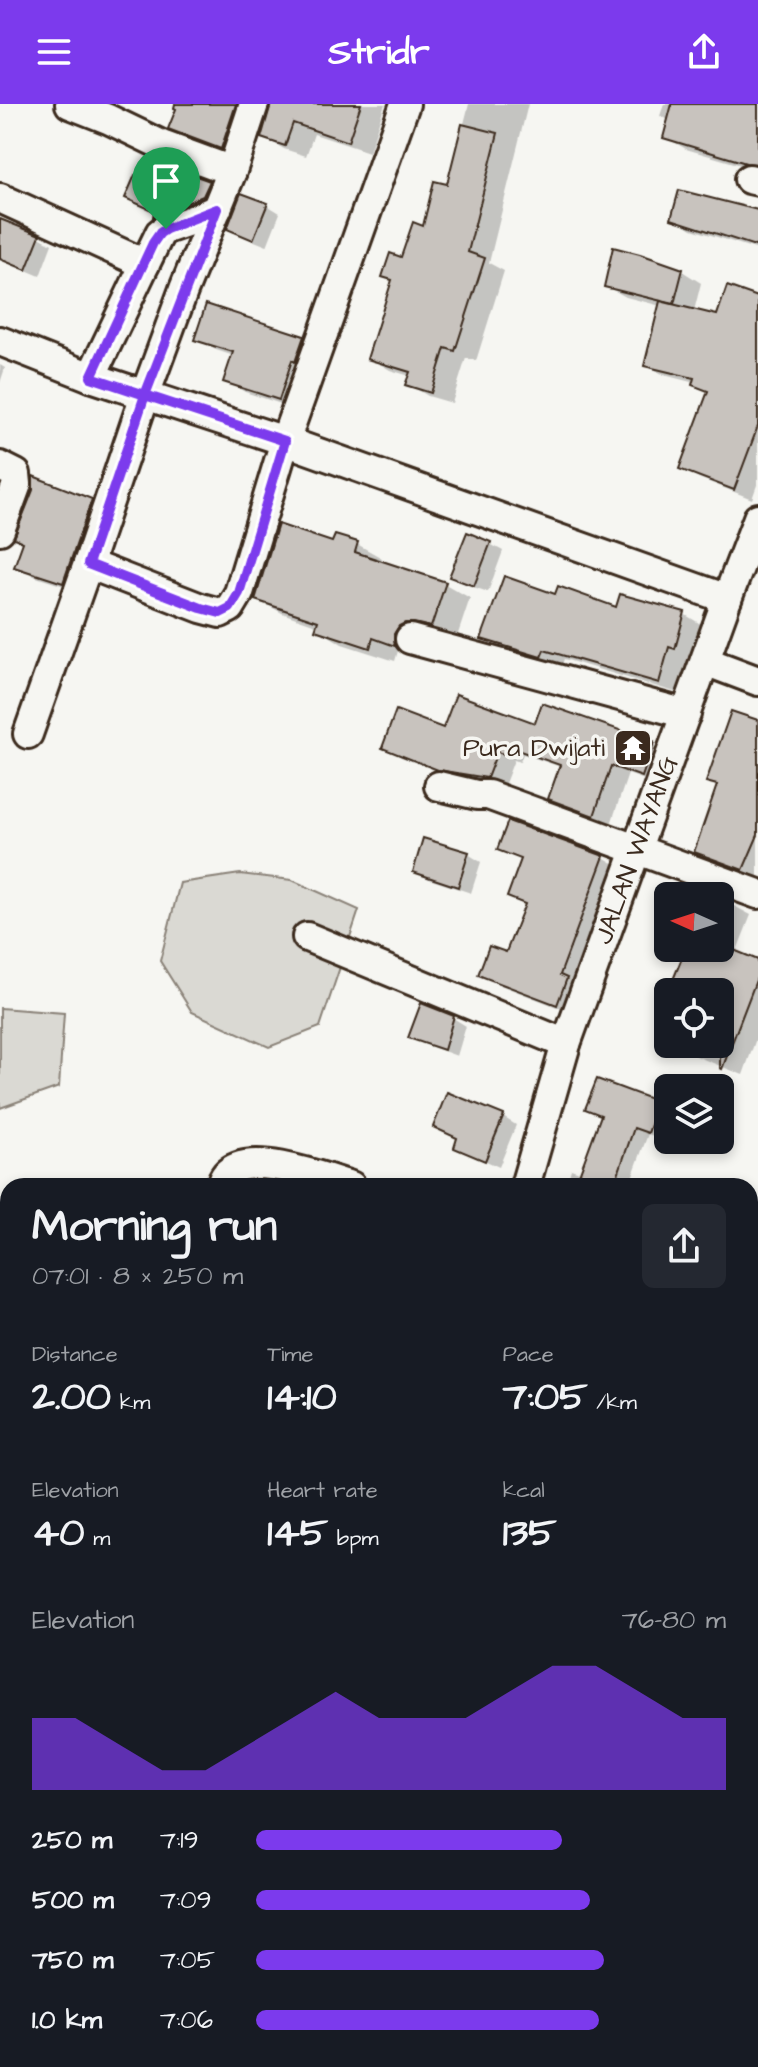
<!DOCTYPE html>
<html lang="en">
<head>
<meta charset="utf-8">
<style>
  body { margin:0; font-family:"Architects Daughter",sans-serif; background:#242831; color:#f1f3f6; height:100vh; display:flex; flex-direction:column; font-size:30px; white-space:nowrap }
  * { box-sizing:border-box; margin:0 }
  p { font-size:26px; color:#9ea1a6 }
  .icon { flex:none; width:44px; height:44px; fill:none; stroke:currentColor; stroke-width:2; stroke-linecap:round; stroke-linejoin:round }
  .map { position:relative; flex:1; overflow:hidden }
  .drawer { position:absolute; left:0px; top:1074px; width:758px; height:890px; display:flex; flex-direction:column; background:#171b24; border-radius:24px 24px 0 0; box-shadow:0 4px 12px #0003 }
  .drawer>* { flex:none }
  .needle { width:52px; rotate:273deg }
  .buttons { position:absolute; left:654px; top:778px; display:grid; gap:16px }
  .buttons a { display:grid; place-items:center; width:80px; height:80px; border-radius:12px; background:#171b24; box-shadow:0 4px 12px #0003; font-size:40px }
  .pin { position:absolute; display:grid; place-items:center; width:68px; height:68px; color:#fff; margin:-82px -34px; border-radius:50% 50% 50% 0; rotate:-45deg; box-shadow:0 0 8px #0007 }
  .pin .icon { rotate:45deg }
  .round { display:grid; place-items:center; flex:none; width:84px; height:84px; border-radius:12px; background:#242831 }
  .overview { display:flex; align-items:center; justify-content:space-between; height:136px; padding:0 32px }
  h1 { font-size:44px; font-weight:700; line-height:60px }
  .figures { display:grid; grid-template-columns:repeat(3,1fr); gap:12px; height:136px; padding:8px 32px }
  .figures div { display:grid; align-content:center }
  .figures b { font-size:40px; font-weight:700 }
  .figures small { font-size:22px; font-weight:400 }
  .figures p { font-size:22px }
  .chart { height:224px; padding:16px 32px }
  .chart p { display:flex; justify-content:space-between }
  .chart svg { width:100%; height:144px; margin-top:8px; fill:#7c3aed; opacity:.7 }
  ul { padding:0 32px; list-style:none; font-size:26px }
  li { display:grid; grid-template-columns:128px 96px 1fr; align-items:center; height:60px }
  li i { height:20px; border-radius:10px; background:#7c3aed }
  header { display:flex; justify-content:space-between; align-items:center; height:104px; padding:0 32px; background:#7c3aed; color:#fff; font-size:36px; font-weight:700 }
  .map>svg:first-child { display:block }
  .green { fill:#dad9d3; stroke:#8a8278; stroke-width:2 }
  .shadow { fill:#0003 }
  .lines { fill:none; stroke-linecap:round; stroke-linejoin:round }
  .stream { stroke:#857a71; stroke-width:9 }
  .river { stroke:#b6b0a9; stroke-width:56 }
  .building { fill:#c8c3be; stroke:#3b2a1e; stroke-width:2 }
  .street-casing { stroke:#3b2a1e; stroke-width:34 }
  .street { stroke:#f6f6f2; stroke-width:28 }
  .route-casing { stroke:#fff; stroke-width:16 }
  .route { stroke:#7c3aed; stroke-width:10 }
  .labels { text-anchor:middle; dominant-baseline:central; stroke-width:7; stroke-linejoin:round; paint-order:stroke }
  .poi-label { font-size:26px; fill:#3b2a1e; stroke:#f6f6f2; text-anchor:end }
  .street-label { font-size:26px; fill:#3b2a1e; stroke:#f6f6f2 }
</style>
</head>
<body>
<header><svg class="icon" aria-label="menu" viewBox="0 0 24 24"><path d="M4 6h16M4 12h16M4 18h16"/></svg>Stridr<svg class="icon" aria-label="share" viewBox="0 0 24 24"><path d="M12 15V3M7 8l5-5 5 5M5 13v7h14v-7"/></svg></header>
<div class="map">
<svg width="758" height="1963" viewBox="0 0 758 1963">
  <rect width="100%" height="100%" fill="#f6f6f2"/>
  <filter id="ink" filterUnits="userSpaceOnUse"><feTurbulence type="fractalNoise" baseFrequency=".0125" numOctaves="2"/><feDisplacementMap in="SourceGraphic" scale="16" xChannelSelector="R" yChannelSelector="G"/><feConvolveMatrix kernelMatrix="1 2 1 2 8 2 1 2 1" color-interpolation-filters="sRGB"/></filter>
  <g filter="url(#ink)">
    <g class="green">
      <polygon points="240,770 292,776 359,806 320,923 269,943 192,908 160,857 180,779"/>
      <polygon points="0,904 64,909 59,983 0,1004"/>
      <polygon points="8,1185 8,1956 717,1956 713,1963 0,1963 0,1187"/>
      <polygon points="758,1516 758,1882 750,1896 750,1521"/>
    </g>
    <g class="shadow">
      <polygon points="180,0 263,0 242,55 191,36 171,24"/>
      <polygon points="273,0 385,0 369,48 314,30 306,52 284,45 263,33"/>
      <polygon points="469,0 528,0 489,159 504,167 476,257 466,254 452,299 428,292 408,280 410,272 390,266 370,254 394,177 384,172 403,156 425,124 448,83"/>
      <polygon points="664,0 758,0 758,66 686,45 665,33 670,17 660,12"/>
      <polygon points="209,79 221,86 167,119 155,112 156,107"/>
      <polygon points="267,101 280,109 267,142 242,132 229,125"/>
      <polygon points="758,111 758,146 692,125 674,114"/>
      <polygon points="0,119 39,133 52,140 40,172 0,155"/>
      <polygon points="682,167 701,179 694,207 718,213 758,194 758,378 752,395 699,374 681,364 709,289 694,280 695,279 664,271 646,261 661,202 626,193 606,182"/>
      <polygon points="207,203 304,233 323,245 299,306 245,288 226,277 234,252 216,246 197,235"/>
      <polygon points="0,261 5,264 0,279"/>
      <polygon points="35,386 91,396 111,408 83,488 36,473 17,462 25,438"/>
      <polygon points="334,440 357,440 382,454 380,458 445,480 470,494 456,536 418,544 419,554 398,547 395,557 342,540 318,525 319,522 282,509 257,495"/>
      <polygon points="490,440 503,447 488,488 465,480 452,472"/>
      <polygon points="556,492 618,506 684,510 704,522 694,555 688,553 678,589 564,555 561,563 503,545 484,534"/>
      <polygon points="758,618 758,775 725,763 703,750 718,683 708,677"/>
      <polygon points="536,621 653,640 669,650 659,681 628,670 611,720 567,703 550,694 561,663 523,650 520,658 514,656 504,682 457,674 401,653 384,643 445,627"/>
      <polygon points="500,745 603,753 620,763 575,910 498,880 480,870 507,851 526,802 510,792 523,757"/>
      <polygon points="468,750 481,758 471,789 429,775 415,768"/>
      <polygon points="684,783 708,792 680,792"/>
      <polygon points="720,796 734,802 751,811 736,849 758,858 758,929 743,971 698,953 681,943 682,940 720,940 720,888 677,888 683,856 663,845 668,831 668,844 720,844"/>
      <polygon points="453,914 466,922 457,952 424,940 411,933"/>
      <polygon points="658,999 668,1005 668,1017 662,1035 648,1030 629,1082 566,1082 571,1065 582,1069 602,1012 588,1004"/>
      <polygon points="503,1013 516,1021 499,1063 456,1043 459,1035 435,1023"/>
      <polygon points="287,1956 359,1956 358,1963 287,1963"/>
    </g>
    <g class="lines">
      <g class="stream">
        <polyline points="750,1241 758,1240"/>
        <polyline points="0,1285 8,1284"/>
      </g>
      <g class="river">
        <polyline points="750,1806 758,1790"/>
        <polyline points="681,1963 684,1956"/>
      </g>
    </g>
    <g class="building">
      <polygon points="175,0 236,0 221,45 168,25 176,5 174,4"/>
      <polygon points="271,0 361,0 348,38 293,19 285,42 261,34"/>
      <polygon points="672,0 758,0 758,60 746,59 663,34"/>
      <polygon points="462,20 498,29 468,148 485,154 455,247 445,244 431,289 405,281 410,268 367,255 392,176 382,173 390,149 401,153 413,118 423,122 434,77 447,80"/>
      <polygon points="171,63 210,77 203,92 153,113 154,107 125,94 135,71 163,83"/>
      <polygon points="679,86 758,106 758,143 671,115"/>
      <polygon points="241,89 268,99 253,136 227,125"/>
      <polygon points="0,115 40,131 26,166 0,155"/>
      <polygon points="613,143 640,150 683,165 674,200 604,183"/>
      <polygon points="727,182 758,193 758,322 734,386 679,365 708,287 692,281 694,274 644,262 660,197 717,211"/>
      <polygon points="206,200 304,232 295,258 292,256 279,296 223,278 233,248 194,236"/>
      <polygon points="33,372 92,395 63,479 14,463 23,438 14,434 33,386"/>
      <polygon points="278,420 332,438 335,431 358,438 355,448 446,478 431,523 414,519 405,519 399,522 394,530 395,542 373,534 370,544 315,526 318,517 255,496"/>
      <polygon points="467,428 491,438 474,482 449,473"/>
      <polygon points="504,472 555,490 558,482 616,503 620,490 685,508 675,545 669,543 659,579 544,546 541,553 481,535"/>
      <polygon points="456,590 535,619 542,599 654,638 642,673 611,662 594,712 548,695 560,661 506,642 503,650 497,648 487,674 438,666 382,644 396,606 443,624"/>
      <polygon points="731,607 758,616 758,731 743,766 694,748 717,681 706,678"/>
      <polygon points="508,717 604,752 560,871 567,874 557,901 478,871 489,842 506,848 525,800 507,793 521,755 497,746"/>
      <polygon points="423,734 469,748 458,783 413,768"/>
      <polygon points="686,844 729,844 758,856 758,871 722,965 720,964 720,888 668,888"/>
      <polygon points="421,899 454,912 444,946 408,934"/>
      <polygon points="597,975 659,998 648,1029 634,1024 614,1082 575,1082 601,1011 585,1005"/>
      <polygon points="447,988 504,1011 485,1057 454,1044 457,1034 433,1023"/>
    </g>
    <g class="lines">
      <g class="street-casing">
        <g id="street">
          <polyline points="70,0 108,15 164,42 232,67"/>
          <polyline points="749,75 758,77"/>
          <polyline points="0,94 145,160 91,273"/>
          <polyline points="145,160 160,129 166,125 192,116 217,105"/>
          <polyline points="0,237 91,273 285,337 727,495"/>
          <polyline points="0,362 16,370 17,380 0,426"/>
          <polyline points="88,460 145,291 184,185 232,67 254,0"/>
          <polyline points="410,535 686,610"/>
          <polyline points="705,557 758,577"/>
          <polyline points="28,630 88,460 201,504 220,509 230,504 239,489 285,337 405,0"/>
          <polyline points="439,682 477,691 488,691 758,790"/>
          <polyline points="307,833 566,940"/>
          <path d="M221,1082C230,1037 323,1074 351,1082"/>
          <polyline points="525,1082 566,940 727,495 758,414"/>
        </g>
      </g>
      <use href="#street" class="street"/>
    </g>
  </g>
  <g class="lines" filter="url(#ink)">
    <g class="route-casing">
      <polyline id="route" points="166,125 160,129 153,139 91,273 145,291 88,460 201,504 220,509 230,504 239,489 285,337 145,291 217,105 166,125"/>
    </g>
    <use href="#route" class="route"/>
  </g>
  <defs>
    <g id="temple-square" transform="scale(2)"><rect x="-9" y="-9" width="18" height="18" rx="4" fill="#3b2a1e" stroke="#f6f6f2"/><path d="M0-6L5-2H3V0L6.5 2.5H4V6H1.5V3h-3V6H-4V2.5H-6.5L-3 0V-2H-5Z" fill="#fff"/></g>
  </defs>
  <g fill-rule="evenodd">
    <use href="#temple-square" x="633" y="644"/>
  </g>
  <g class="labels">
    <g class="poi-label">
      <text x="605" y="644">Pura Dwijati</text>
    </g>
    <g class="street-label">
      <text transform="translate(636 746) rotate(-70)">JALAN WAYANG</text>
    </g>
  </g>
</svg>
<div class="buttons">
<a><svg class="needle" viewBox="-14 -14 28 28"><path d="M0-13l5 13h-10z" fill="#e53935"/><path d="M0 13l5-13h-10z" fill="#9ea1a6"/></svg></a>
<a><svg class="icon" aria-label="locate" viewBox="0 0 24 24"><circle cx="12" cy="12" r="6"/><path d="M12 2v4M12 18v4M2 12h4M18 12h4"/></svg></a>
<a><svg class="icon" aria-label="layers" viewBox="0 0 24 24"><path d="M12 4l9 5-9 5-9-5zM3 14l9 5 9-5"/></svg></a>
</div>
<div class="pin" style="left:166px;top:125px;background:#1e9e55"><svg class="icon" aria-label="arrive" viewBox="0 0 24 24"><path d="M6 21V4h12l-3 4 3 4H6"/></svg></div>
<section class="drawer">
<div class="overview"><div><h1>Morning run</h1><p>07:01 · 8 × 250 m</p></div><a class="round"><svg class="icon" aria-label="share" viewBox="0 0 24 24"><path d="M12 15V3M7 8l5-5 5 5M5 13v7h14v-7"/></svg></a></div>
<div class="figures">
<div><p>Distance</p><b>2.00<small> km</small></b></div>
<div><p>Time</p><b>14:10</b></div>
<div><p>Pace</p><b>7:05<small> /km</small></b></div>
</div>
<div class="figures">
<div><p>Elevation</p><b>40<small> m</small></b></div>
<div><p>Heart rate</p><b>145<small> bpm</small></b></div>
<div><p>kcal</p><b>135</b></div>
</div>
<div class="chart"><p><span>Elevation</span>76–80 m</p>
<svg viewBox="0 0 160 44" preserveAspectRatio="none"><path d="M0 44V22L10 22L20 30L30 38L40 38L50 30L60 22L70 14L80 22L90 22L100 22L110 14L120 6L130 6L140 14L150 22L160 22V44z"/></svg>
</div>
<ul>
<li><b>250 m</b>7:19<i style="width:65%"></i></li>
<li><b>500 m</b>7:09<i style="width:71%"></i></li>
<li><b>750 m</b>7:05<i style="width:74%"></i></li>
<li><b>1.0 km</b>7:06<i style="width:73%"></i></li>
</ul>
</section>
</div>
</body>
</html>
